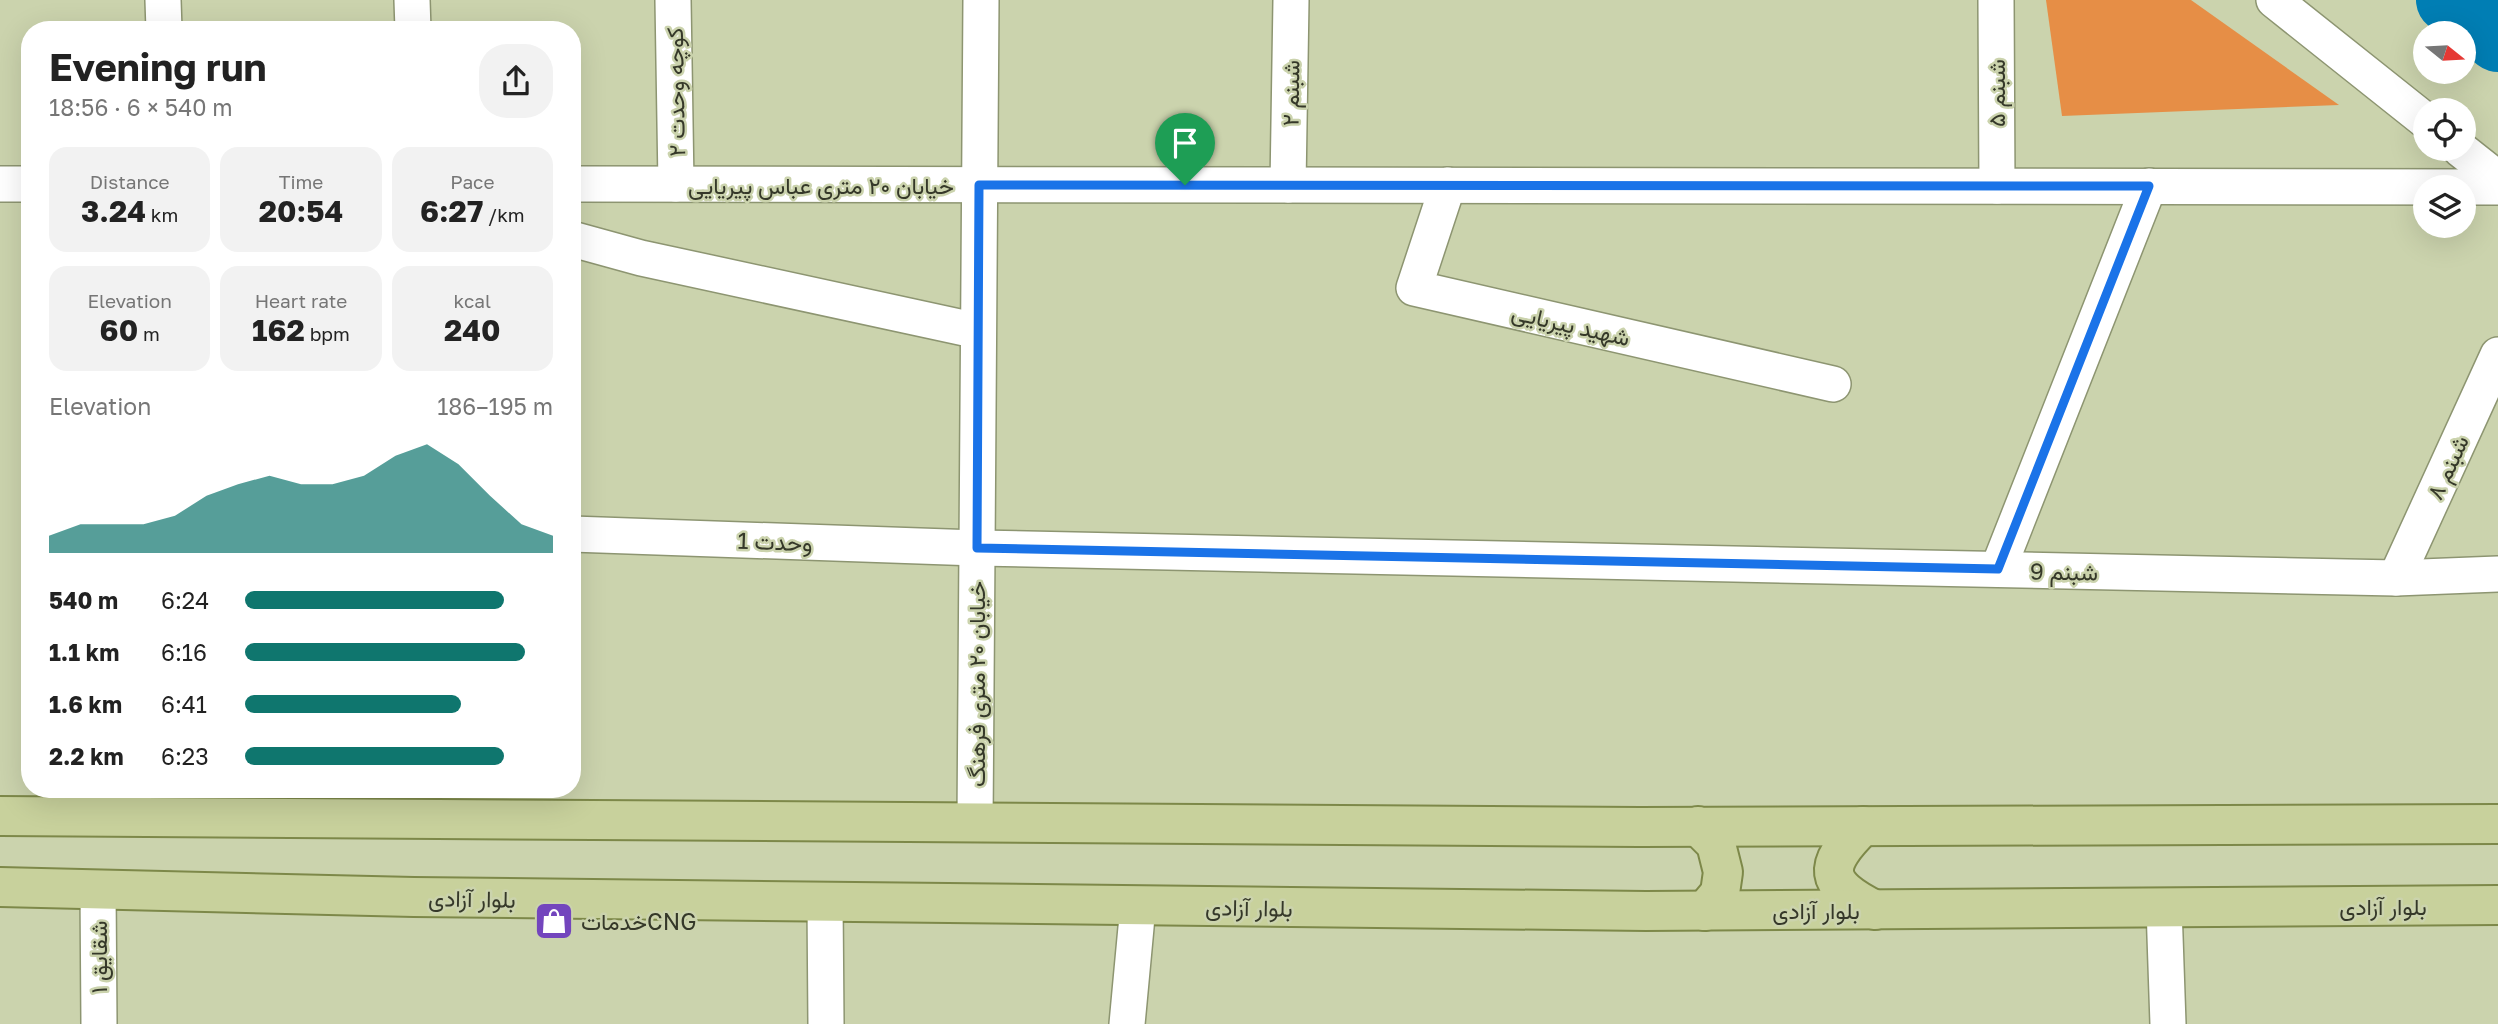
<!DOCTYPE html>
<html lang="en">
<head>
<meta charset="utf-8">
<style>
  body { margin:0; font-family:"Golos Text",Vazirmatn,sans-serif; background:#f2f2f2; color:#222; height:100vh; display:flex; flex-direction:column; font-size:26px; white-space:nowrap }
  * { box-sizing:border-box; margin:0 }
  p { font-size:23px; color:#767676 }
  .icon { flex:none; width:38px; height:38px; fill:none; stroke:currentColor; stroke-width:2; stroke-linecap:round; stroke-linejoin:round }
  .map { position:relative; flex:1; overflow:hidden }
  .drawer { position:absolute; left:21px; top:21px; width:560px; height:777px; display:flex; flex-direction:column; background:#fff; border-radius:28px; box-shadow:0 7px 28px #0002 }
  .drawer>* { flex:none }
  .needle { width:46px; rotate:108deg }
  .buttons { position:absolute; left:2413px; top:21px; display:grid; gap:14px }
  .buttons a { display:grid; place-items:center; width:63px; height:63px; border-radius:50%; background:#fff; box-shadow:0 7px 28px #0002; font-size:35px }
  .pin { position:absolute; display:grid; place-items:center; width:60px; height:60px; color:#fff; margin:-72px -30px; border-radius:50% 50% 50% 0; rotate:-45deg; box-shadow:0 0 7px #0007 }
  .pin .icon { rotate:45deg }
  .round { display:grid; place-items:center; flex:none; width:74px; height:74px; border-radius:28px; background:#f2f2f2 }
  .overview { display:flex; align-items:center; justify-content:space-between; height:119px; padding:0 28px }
  h1 { font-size:38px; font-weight:700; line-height:52px }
  .metrics { display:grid; grid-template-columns:repeat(3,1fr); gap:10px; height:119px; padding:7px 28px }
  .metrics div { display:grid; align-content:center; border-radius:18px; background:#f2f2f2; text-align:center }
  .metrics b { font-size:30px; font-weight:700 }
  .metrics small { font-size:19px; font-weight:400 }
  .metrics p { font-size:19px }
  .chart { height:196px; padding:14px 28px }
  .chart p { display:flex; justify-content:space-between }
  .chart svg { width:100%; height:126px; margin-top:7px; fill:#0f766e; opacity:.7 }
  ul { padding:0 28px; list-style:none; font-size:23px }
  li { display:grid; grid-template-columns:112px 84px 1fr; align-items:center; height:52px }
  li i { height:18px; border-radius:9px; background:#0f766e }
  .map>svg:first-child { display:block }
  .green { fill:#e68e46 }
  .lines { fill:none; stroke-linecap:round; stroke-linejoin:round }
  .river { stroke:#007eb4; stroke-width:66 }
  .minor-casing { stroke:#8d9571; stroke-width:38 }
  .major-casing { stroke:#7d8849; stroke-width:42 }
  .minor { stroke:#fff; stroke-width:35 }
  .major { stroke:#c8d19c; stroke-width:38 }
  .route-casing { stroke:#fff; stroke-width:14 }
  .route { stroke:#1a73e8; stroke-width:9 }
  .labels { text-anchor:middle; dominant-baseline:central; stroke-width:5; stroke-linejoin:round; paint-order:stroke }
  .street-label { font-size:23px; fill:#353829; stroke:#cbd3ad }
  .poi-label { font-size:23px; fill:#353829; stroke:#cbd3ad; text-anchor:start }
</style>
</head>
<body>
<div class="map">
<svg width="2498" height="1024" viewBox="0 0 2498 1024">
  <rect width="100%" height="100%" fill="#cbd3ad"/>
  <polygon class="green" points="2046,0 2191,0 2339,105 2062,116"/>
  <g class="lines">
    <polyline class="river" points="2449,0 2498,39"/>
    <g class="minor-casing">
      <g id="minor">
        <polyline points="163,0 164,30"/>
        <polyline points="412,0 413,30"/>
        <polyline points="673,0 676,184"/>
        <polyline points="1996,0 1997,186"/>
        <polyline points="2274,0 2426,121"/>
        <polyline points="2460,149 2498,179"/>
        <polyline points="0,184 30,184"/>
        <polyline points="572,184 2498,187"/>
        <polyline points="1288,185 1291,0"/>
        <polyline points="1448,185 1414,288 1833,384"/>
        <polyline points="572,239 641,258 978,331"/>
        <polyline points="572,534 977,548 2396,578 2498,574"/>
        <polyline points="1998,569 2149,186"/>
        <polyline points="2396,578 2498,355"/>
        <polyline points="975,823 981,0"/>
        <polyline points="98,889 99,1024"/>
        <polyline points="825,902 826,1024"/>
        <polyline points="2164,907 2168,1024"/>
        <polyline points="1127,1024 1138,906"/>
      </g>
    </g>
    <g class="major-casing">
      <g id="major">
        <polyline points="0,816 1640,827 2498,824"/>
        <polyline points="1698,826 1716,844 1723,872 1720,893 1705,911"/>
        <path d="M1863,826C1822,866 1823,884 1875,910"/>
        <polyline points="0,887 414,897 1646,911 2498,905"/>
      </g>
    </g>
    <use href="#minor" class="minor"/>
    <use href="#major" class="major"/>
  </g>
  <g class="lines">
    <g class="route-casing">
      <polygon id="route" points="979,185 2149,186 1998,569 977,548"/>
    </g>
    <use href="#route" class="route"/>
  </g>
  <defs>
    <g id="shop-square" transform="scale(2.0125)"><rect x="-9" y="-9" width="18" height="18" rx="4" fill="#7345bd" stroke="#cbd3ad"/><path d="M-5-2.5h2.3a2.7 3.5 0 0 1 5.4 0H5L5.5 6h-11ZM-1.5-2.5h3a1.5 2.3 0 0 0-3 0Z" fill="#fff"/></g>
  </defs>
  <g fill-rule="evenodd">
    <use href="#shop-square" x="554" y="921"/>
  </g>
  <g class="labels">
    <g class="street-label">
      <text transform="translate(675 92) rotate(-91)">کوچه وحدت ۲</text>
      <text transform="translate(1290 93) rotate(-89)">شبنم ۲</text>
      <text transform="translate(1996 93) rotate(-90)">شبنم ۵</text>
      <text x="821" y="185">خیابان ۲۰ متری عباس پیریایی</text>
      <text transform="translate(1571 324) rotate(13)">شهید پیریایی</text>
      <text transform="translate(2447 467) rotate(-65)">شبنم ۸</text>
      <text transform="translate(775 541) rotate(2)">وحدت 1</text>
      <text transform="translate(2064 571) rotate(1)">شبنم 9</text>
      <text transform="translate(976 684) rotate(-90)">خیابان ۲۰ متری فرهنگ</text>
      <text transform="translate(472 898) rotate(1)">بلوار آزادی</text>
      <text x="2383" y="906">بلوار آزادی</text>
      <text transform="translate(1249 907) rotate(1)">بلوار آزادی</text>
      <text x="1816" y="910">بلوار آزادی</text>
      <text transform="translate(98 957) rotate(-90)">شقایق ۱</text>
    </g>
    <g class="poi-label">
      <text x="581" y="921">خدماتCNG</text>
    </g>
  </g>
</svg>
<div class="buttons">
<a><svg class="needle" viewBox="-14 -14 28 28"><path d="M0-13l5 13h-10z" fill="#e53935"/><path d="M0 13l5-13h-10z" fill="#767676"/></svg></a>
<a><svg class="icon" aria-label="locate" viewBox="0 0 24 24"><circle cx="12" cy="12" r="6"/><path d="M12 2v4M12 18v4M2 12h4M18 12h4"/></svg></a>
<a><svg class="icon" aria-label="layers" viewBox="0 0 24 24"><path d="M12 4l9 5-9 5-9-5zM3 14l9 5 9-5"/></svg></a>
</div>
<div class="pin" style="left:1185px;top:185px;background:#1e9e55"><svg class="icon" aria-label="arrive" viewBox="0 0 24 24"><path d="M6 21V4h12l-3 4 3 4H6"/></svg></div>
<section class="drawer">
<div class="overview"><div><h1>Evening run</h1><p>18:56 · 6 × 540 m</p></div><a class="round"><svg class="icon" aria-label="share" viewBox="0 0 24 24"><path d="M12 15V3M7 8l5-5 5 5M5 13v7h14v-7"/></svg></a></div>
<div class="metrics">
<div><p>Distance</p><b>3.24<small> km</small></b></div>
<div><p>Time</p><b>20:54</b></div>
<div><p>Pace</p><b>6:27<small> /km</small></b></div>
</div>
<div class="metrics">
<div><p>Elevation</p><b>60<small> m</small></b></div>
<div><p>Heart rate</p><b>162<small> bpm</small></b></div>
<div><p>kcal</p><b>240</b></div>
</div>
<div class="chart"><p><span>Elevation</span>186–195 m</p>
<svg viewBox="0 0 160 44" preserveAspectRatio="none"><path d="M0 44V38L10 34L20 34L30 34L40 31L50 24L60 20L70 17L80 20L90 20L100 17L110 10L120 6L130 13L140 24L150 34L160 38V44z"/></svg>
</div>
<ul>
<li><b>540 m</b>6:24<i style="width:84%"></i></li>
<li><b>1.1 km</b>6:16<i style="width:91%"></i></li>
<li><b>1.6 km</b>6:41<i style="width:70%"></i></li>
<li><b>2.2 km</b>6:23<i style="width:84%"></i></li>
</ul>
</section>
</div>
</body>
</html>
